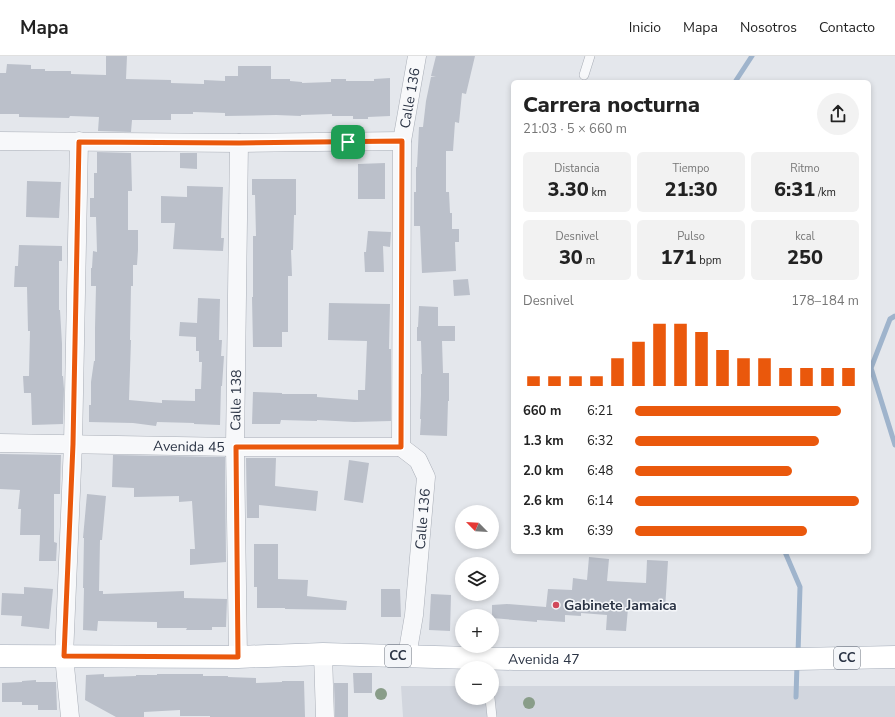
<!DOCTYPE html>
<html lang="es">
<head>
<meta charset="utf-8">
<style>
  body { margin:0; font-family:"Nunito Sans",sans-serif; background:#f2f2f2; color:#222; height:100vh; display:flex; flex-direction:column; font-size:15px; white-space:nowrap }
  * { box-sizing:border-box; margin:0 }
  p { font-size:13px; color:#767676 }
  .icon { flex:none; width:22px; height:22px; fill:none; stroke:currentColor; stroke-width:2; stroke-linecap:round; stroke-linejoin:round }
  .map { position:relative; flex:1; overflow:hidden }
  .sheet { position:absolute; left:511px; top:24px; width:360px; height:474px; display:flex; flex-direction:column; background:#fff; border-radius:6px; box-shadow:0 2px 6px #0003 }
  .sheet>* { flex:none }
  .needle { width:26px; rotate:294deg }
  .buttons { position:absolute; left:455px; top:449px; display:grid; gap:8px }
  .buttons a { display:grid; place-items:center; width:44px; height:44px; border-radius:50%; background:#fff; box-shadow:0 2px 6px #0003; font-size:20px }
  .pin { position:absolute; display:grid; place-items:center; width:34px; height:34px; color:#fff; margin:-17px; border-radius:8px; box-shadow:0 2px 6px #0006 }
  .round { display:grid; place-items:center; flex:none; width:42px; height:42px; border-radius:21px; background:#f2f2f2 }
  .overview { display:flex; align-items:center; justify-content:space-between; height:68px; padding:0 12px }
  h1 { font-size:22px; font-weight:800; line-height:30px }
  .figures { display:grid; grid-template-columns:repeat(3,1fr); gap:6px; height:68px; padding:4px 12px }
  .figures div { display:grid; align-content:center; border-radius:6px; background:#f2f2f2; text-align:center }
  .figures b { font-size:20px; font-weight:800 }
  .figures small { font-size:11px; font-weight:400 }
  .figures p { font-size:11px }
  .chart { height:112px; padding:8px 12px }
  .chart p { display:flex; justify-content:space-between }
  .chart svg { width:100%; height:72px; margin-top:4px; stroke:#ea580c; stroke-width:6 }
  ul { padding:0 12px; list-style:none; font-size:13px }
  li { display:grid; grid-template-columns:64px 48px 1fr; align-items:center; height:30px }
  li i { height:10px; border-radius:5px; background:#ea580c }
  header { display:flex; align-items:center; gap:24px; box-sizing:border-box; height:56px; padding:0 20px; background:#fff; border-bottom:1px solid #e0e0e0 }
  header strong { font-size:19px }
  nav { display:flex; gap:22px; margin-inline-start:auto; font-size:14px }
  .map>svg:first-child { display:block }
  .built { fill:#d2d6de }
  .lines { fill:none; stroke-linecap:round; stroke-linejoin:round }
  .stream { stroke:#9fb4cc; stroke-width:5 }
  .building { fill:#bbc0ca }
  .service-casing { stroke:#a9aeb7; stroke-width:10 }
  .minor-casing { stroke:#a9aeb7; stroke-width:19 }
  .primary-casing { stroke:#a3abb8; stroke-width:23 }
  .service { stroke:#f7f8fa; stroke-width:9 }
  .minor { stroke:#f7f8fa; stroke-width:18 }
  .primary { stroke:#fff; stroke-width:22 }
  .tree { fill:#899d89 }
  .route-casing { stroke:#fff; stroke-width:8 }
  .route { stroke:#ea580c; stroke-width:5 }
  .poi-dot { fill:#d1495b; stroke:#f4f6f9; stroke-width:1.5 }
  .labels { text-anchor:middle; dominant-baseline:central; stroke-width:3; stroke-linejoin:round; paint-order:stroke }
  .shield { fill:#f4f6f9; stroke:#676e7b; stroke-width:1 }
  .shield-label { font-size:13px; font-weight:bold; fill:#2b3445 }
  .street-label { font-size:14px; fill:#2b3445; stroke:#f4f6f9 }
  .poi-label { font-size:14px; font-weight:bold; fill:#2b3445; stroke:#f4f6f9; text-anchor:start }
</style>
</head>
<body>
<header>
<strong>Mapa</strong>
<nav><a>Inicio</a><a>Mapa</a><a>Nosotros</a><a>Contacto</a></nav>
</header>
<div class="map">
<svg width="895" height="661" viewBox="0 0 895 661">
  <rect width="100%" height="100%" fill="#e4e7ec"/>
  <polygon class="built" points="401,630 462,630 462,642 492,642 492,630 895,630 895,661 403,661"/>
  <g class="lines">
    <g class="stream">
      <polyline points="735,26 752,0"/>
      <polyline points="895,260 890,263 871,312 895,389"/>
      <polyline points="785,496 800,531 798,598"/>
      <polyline points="796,641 797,608"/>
    </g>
  </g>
  <g class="building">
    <polygon points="106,0 127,0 126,23 171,24 171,27 204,28 204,24 225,25 225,20 238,20 238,10 271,10 271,23 290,23 290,25 302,26 302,27 331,26 331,23 346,23 346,25 374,25 374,23 390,22 390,60 368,61 368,63 353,63 353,60 332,60 332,58 301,59 301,60 276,59 225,60 225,57 193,56 193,58 171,58 171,64 132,64 131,76 98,75 99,61 70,60 69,62 19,61 19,58 0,58 0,17 6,17 7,8 31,9 31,13 45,13 45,15 71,15 71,18 106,19"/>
    <polygon points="436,0 475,0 466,38 462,37 459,67 455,66 453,95 446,95 446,136 449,136 450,157 452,157 452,173 459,173 459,186 455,186 456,215 422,217 420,170 414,170 414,136 416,136 416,111 417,111 419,71 423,71 426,45 431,21 436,21 431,20"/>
    <polygon points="97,96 131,97 132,135 128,135 128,174 138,174 138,194 137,209 133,209 133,230 131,230 130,284 131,284 129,344 162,347 162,344 195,345 195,333 201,333 202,306 199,306 199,295 196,295 196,281 179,280 180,266 197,267 198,242 220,243 219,284 222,284 221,300 224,300 222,330 221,330 220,369 194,368 194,367 157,366 156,370 133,367 89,366 89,349 91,349 91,326 94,305 95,305 95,272 96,230 91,230 91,212 92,212 93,195 97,196 96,161 90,161 90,142 94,142 94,117 97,117"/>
    <polygon points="180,97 197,97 197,113 180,112"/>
    <polygon points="385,107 385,143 358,143 358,108"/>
    <polygon points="252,123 296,123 296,159 294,159 293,194 291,194 292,220 288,220 288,276 282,276 282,291 253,291 252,241 253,241 253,180 256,180 255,139 252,139"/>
    <polygon points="27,125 61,126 59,162 26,161"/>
    <polygon points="187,130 223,131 221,182 224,182 223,195 173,193 175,167 161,167 161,140 187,141"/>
    <polygon points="368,175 391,176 390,191 383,190 384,216 365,216 364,196 366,196"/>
    <polygon points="19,189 62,190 62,205 59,205 59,254 60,254 62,288 62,320 63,320 64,333 63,368 32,369 31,337 24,337 23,320 29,320 30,275 28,275 27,231 14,231 15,210 18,210"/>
    <polygon points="468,223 470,239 454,240 453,224"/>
    <polygon points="329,247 390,248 389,293 391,293 391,365 354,366 317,364 317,365 281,364 280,368 252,368 253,336 282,337 282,338 317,338 317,341 358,344 358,334 365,334 367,285 328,284"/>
    <polygon points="419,250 438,251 438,270 455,270 455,285 442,285 443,317 449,317 449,345 448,345 447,380 420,379 421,363 420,363 421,339 421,318 422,318 421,285 417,285 417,271 418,271"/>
    <polygon points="0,398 61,399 60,438 54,438 54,486 57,487 56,505 39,505 40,479 20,479 21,453 18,453 20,434 0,433"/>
    <polygon points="113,399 225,401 226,506 190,509 190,493 195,493 192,445 179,446 179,440 134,441 134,432 112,431"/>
    <polygon points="246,402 276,402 275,430 318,435 316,455 259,449 259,462 247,462"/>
    <polygon points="349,404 369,407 363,447 344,444"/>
    <polygon points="87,438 106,440 102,484 100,484 99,535 103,535 103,538 184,535 184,542 227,543 226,571 212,571 212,574 186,574 187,572 157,572 157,566 98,565 97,575 83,574 84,532 83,532 84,482 83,482"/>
    <polygon points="254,488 278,488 278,523 308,524 307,540 347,545 346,554 285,553 285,552 257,552 257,531 254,531"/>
    <polygon points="589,501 609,503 607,525 646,527 647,504 668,505 665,554 628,552 626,575 606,574 607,559 581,557 581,560 565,559 565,566 537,564 537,566 492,562 492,549 507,548 546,551 548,533 572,534 573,522 587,524"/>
    <polygon points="24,531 53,533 49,573 21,570 22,560 1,559 2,537 24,538"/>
    <polygon points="381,533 400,533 401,561 381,561"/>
    <polygon points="431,538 451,539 450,575 429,574"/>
    <polygon points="353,617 372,617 372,637 354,637"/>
    <polygon points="104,618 104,621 136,620 136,619 157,619 157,618 203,618 203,620 228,620 228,621 256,622 256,627 282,626 282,625 304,625 305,661 210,661 210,660 180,660 180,654 144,656 144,661 116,661 85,644 86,619"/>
    <polygon points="36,624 36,626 56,626 57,654 38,654 38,649 22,649 22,646 2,646 2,627 22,626 22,625"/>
    <polygon points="334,627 348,627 348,661 335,661"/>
  </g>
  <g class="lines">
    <g class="service-casing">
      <g id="service">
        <polyline points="584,19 590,0"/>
        <polyline points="490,642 492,661"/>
      </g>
    </g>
    <g class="minor-casing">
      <g id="minor">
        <polyline points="0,85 239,87 402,85"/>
        <path id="s1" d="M0,387L235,391H401"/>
        <polyline points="323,598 325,661"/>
        <path id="s2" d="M407,600L414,559L426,421L418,404L401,391L402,85L417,0"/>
        <path id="s3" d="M238,601L235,391L239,87"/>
        <polyline points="70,661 64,600 73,388 79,85"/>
      </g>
    </g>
    <g class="primary-casing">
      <g id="primary">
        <path id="s4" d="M0,600L238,601L323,598L514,603H796L895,601"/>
      </g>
    </g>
    <use href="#service" class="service"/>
    <use href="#minor" class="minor"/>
    <use href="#primary" class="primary"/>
  </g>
  <g class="tree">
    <circle cx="381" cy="638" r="6"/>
    <circle cx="529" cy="647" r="6"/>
  </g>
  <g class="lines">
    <g class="route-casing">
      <polygon id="route" points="402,85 401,391 236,391 238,601 64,600 73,388 79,86 239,87"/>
    </g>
    <use href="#route" class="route"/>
  </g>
  <circle class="poi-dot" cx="556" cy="549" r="4"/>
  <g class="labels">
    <g class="shield">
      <rect x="385" y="589" width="26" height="22" rx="3"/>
      <rect x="834" y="591" width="26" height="22" rx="3"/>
    </g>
    <g class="shield-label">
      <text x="398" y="600">CC</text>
      <text x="847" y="602">CC</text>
    </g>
    <g class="street-label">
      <text stroke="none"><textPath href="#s2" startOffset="570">Calle 136</textPath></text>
      <text stroke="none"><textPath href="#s3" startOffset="257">Calle 138</textPath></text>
      <text stroke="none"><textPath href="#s1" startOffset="189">Avenida 45</textPath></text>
      <text stroke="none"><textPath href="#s2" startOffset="138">Calle 136</textPath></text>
      <text stroke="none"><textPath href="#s4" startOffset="544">Avenida 47</textPath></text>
    </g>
    <g class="poi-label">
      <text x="564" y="549">Gabinete Jamaica</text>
    </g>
  </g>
</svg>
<div class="buttons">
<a><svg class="needle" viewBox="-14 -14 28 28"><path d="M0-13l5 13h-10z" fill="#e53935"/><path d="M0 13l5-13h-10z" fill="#767676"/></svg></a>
<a><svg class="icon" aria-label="layers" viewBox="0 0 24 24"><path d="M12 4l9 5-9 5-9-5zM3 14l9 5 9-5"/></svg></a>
<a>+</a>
<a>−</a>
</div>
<div class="pin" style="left:348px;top:86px;background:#1e9e55"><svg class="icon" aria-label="arrive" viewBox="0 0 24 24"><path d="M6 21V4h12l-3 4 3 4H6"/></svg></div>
<section class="sheet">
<div class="overview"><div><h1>Carrera nocturna</h1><p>21:03 · 5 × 660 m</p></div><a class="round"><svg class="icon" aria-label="share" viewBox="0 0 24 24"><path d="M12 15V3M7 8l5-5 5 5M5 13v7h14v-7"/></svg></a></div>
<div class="figures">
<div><p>Distancia</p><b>3.30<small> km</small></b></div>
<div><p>Tiempo</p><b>21:30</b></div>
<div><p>Ritmo</p><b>6:31<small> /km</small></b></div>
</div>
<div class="figures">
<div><p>Desnivel</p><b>30<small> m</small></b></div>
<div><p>Pulso</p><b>171<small> bpm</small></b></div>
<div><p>kcal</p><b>250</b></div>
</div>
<div class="chart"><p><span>Desnivel</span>178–184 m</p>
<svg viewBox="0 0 160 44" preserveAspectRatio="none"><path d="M5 44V38M15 44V38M25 44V38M35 44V38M45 44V27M55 44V17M65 44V6M75 44V6M85 44V11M95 44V22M105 44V27M115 44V27M125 44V33M135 44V33M145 44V33M155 44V33"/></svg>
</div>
<ul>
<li><b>660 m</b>6:21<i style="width:92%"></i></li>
<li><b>1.3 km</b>6:32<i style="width:82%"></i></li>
<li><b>2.0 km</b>6:48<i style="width:70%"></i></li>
<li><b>2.6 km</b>6:14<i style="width:100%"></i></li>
<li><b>3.3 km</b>6:39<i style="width:77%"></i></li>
</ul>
</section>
</div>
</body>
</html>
